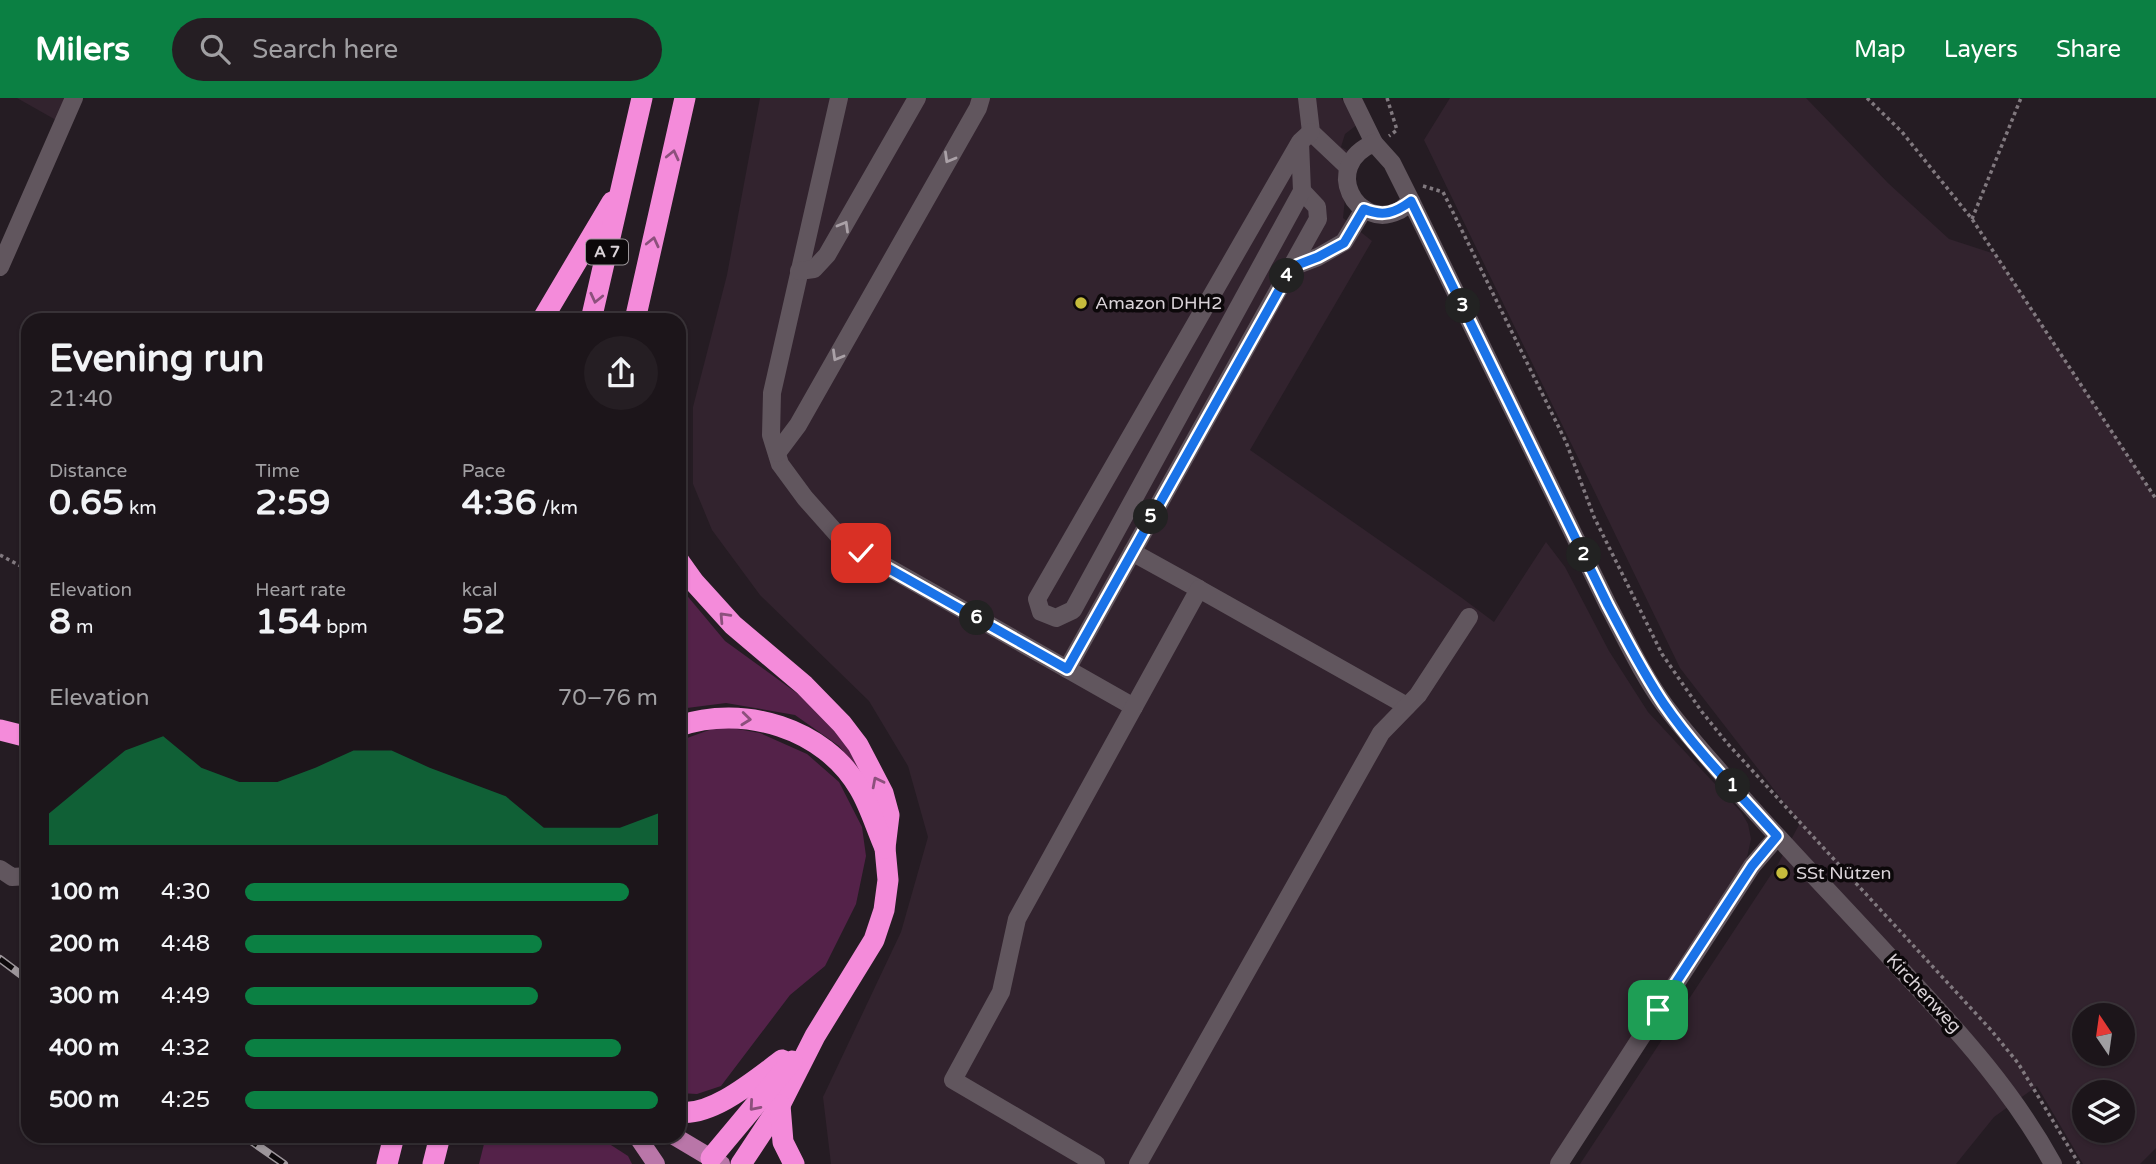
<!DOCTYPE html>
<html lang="en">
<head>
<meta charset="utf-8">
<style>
  body { margin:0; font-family:"Varela Round",sans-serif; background:#251e23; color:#f1f3f6; height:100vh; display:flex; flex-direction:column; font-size:26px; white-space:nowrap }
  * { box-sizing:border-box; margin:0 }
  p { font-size:23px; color:#a09fa2 }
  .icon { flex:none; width:38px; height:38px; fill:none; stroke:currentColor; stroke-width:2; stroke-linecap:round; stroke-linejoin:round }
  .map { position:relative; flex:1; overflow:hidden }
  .panel { position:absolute; left:21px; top:215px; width:665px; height:830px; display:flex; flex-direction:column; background:#1c151a; border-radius:21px; box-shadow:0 2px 5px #0004,0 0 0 2px #3a3439 }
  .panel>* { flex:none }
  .needle { width:46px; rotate:347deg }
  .controls { position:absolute; left:2072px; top:905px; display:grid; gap:14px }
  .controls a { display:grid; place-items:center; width:63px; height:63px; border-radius:50%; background:#1c151a; box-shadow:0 2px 5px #0004,0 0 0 2px #3a3439; font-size:35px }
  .pin { position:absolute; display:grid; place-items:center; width:60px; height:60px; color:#fff; margin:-30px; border-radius:14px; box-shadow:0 4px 10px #0006 }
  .km { position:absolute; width:35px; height:35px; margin:-18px; border-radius:50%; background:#222; color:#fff; font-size:19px; line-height:35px; text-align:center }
  .round { display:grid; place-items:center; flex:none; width:74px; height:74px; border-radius:37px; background:#251e23 }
  .head { display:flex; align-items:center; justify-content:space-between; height:119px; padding:0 28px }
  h1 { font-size:38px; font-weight:700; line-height:52px }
  .stats { display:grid; grid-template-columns:repeat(3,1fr); gap:10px; height:119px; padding:7px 28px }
  .stats div { display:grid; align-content:center }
  .stats b { font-size:35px; font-weight:700 }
  .stats small { font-size:19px; font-weight:400 }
  .stats p { font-size:19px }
  .chart { height:196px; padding:14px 28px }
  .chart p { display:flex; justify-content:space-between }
  .chart svg { width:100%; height:126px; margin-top:7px; fill:#0b8043; opacity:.7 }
  ul { padding:0 28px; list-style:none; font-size:23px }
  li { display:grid; grid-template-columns:112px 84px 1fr; align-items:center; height:52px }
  li i { height:18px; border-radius:9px; background:#0b8043 }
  header { display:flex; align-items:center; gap:42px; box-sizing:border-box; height:98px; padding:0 35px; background:#0b8043; color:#fff }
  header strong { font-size:33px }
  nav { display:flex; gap:38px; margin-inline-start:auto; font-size:24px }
  .search { width:490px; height:63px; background:#251e23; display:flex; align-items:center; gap:18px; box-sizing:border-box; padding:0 24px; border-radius:38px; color:#a09fa2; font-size:26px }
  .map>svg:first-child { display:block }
  .built { fill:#32232e; fill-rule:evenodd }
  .green { fill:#542249 }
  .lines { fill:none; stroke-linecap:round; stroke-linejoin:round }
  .path { stroke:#81797f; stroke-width:3.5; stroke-dasharray:3.5 3.5; stroke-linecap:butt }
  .minor { stroke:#61565e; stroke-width:18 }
  .major { stroke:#b976a8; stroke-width:18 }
  .highway { stroke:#f48bda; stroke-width:21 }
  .rail-casing { stroke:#9d969b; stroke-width:8 }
  .rail { stroke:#0c080a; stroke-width:5; stroke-dasharray:16; stroke-linecap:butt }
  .oneway { stroke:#8c507c }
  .oneway2 { stroke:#aaa1a7 }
  .route-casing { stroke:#fff; stroke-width:14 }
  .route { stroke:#1a73e8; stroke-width:9 }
  .poi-dot { fill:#c6bc3c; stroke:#0c080a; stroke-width:2.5 }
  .labels { text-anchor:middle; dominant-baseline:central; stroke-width:7; stroke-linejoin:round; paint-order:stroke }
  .shield { fill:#0c080a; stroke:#9c969a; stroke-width:2 }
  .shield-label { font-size:16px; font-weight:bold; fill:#dad3d8 }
  .poi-label { font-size:18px; fill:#dad3d8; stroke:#0c080a; text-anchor:start }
  .street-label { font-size:18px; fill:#dad3d8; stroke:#0c080a }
</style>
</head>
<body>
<header>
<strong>Milers</strong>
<div class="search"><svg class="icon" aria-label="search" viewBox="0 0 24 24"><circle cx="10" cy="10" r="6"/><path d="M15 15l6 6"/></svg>Search here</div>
<nav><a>Map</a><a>Layers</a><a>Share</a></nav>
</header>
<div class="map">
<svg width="2156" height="1066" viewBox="0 0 2156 1066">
  <rect width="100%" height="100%" fill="#251c23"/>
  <g class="built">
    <polygon points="17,0 74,0 63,26"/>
    <polygon points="760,0 1341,0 1358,26 1345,36 1341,49 1350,54 1343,120 1372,143 1250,352 1462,500 1494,524 1546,444 1565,469 1609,553 1648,614 1741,714 1748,726 1751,741 1746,764 1553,1066 831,1066 823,999 901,834 928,739 908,668 869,603 760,497 712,432 693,386 693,309 727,177"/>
    <path d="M1450,0H1806L1888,85L1949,141L1995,156L2156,400V1050L2140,1066H2083L2037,988L1994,1019L1956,1066H1580L1778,766L1800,725L1680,570L1424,42ZM2084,917H2123V956H2084ZM2084,994H2123V1032H2084Z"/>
  </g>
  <g class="green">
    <polygon points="679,488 725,543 805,601 843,641 868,685 839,648 795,617 726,605 679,611"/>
    <polygon points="720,628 760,635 807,656 839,684 862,729 866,758 856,806 825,868 790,897 721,988 697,996 679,995 679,643"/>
    <polygon points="486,1038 597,1038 628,1058 632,1066 479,1066"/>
  </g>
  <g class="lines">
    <g class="path">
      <polyline points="1387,0 1397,32 1389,38"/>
      <polyline points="1867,0 1902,34 1972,121 2156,401"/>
      <polyline points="1423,88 1443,94 1566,344 1594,419 1662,556 1702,614 1727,645 1991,932 2018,965 2079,1066"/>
      <polyline points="1972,121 2021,0"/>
      <polyline points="0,457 28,472"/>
    </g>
    <g class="minor">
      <polyline points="839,0 772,295 771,337 780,366 805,400 845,445 1067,571 1318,121 1317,109 1302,93"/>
      <polyline points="1307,0 1311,34 1348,69"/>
      <polyline points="1352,0 1374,45"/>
      <polyline points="1300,44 1037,501 1041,514 1056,520 1073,512 1302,93 1300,44 1311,34"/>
      <path d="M1374,45L1392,65L1411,103C1407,106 1403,111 1398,113C1357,133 1320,68 1374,45Z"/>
      <path d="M1411,103L1608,507C1626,541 1643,578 1666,609C1687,637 1711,663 1734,690C1790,754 1850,815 1907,878C1962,937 2014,995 2053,1066"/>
      <polyline points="0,169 74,0"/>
      <polyline points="1292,169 1318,159 1344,144 1364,111"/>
      <polyline points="799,173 814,171 827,157 917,0"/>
      <polyline points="777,355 798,327 978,10 981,0"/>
      <polyline points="1132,454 1199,491"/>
      <polyline points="1067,571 1134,609"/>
      <polyline points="0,771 12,779 28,778"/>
      <polyline points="1096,1066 953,982 1001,894 1017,821 1199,491 1407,608"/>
      <polyline points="1138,1066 1381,635 1418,597 1469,519"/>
      <polyline points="1559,1066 1752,768 1777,739"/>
    </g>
    <g class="major">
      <polyline points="637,1038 656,1066"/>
      <polyline points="674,1038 721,1066"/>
    </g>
    <g class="highway">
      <polyline points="542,222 612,104"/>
      <polyline points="591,222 642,0"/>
      <polyline points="635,222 685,0"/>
      <polyline points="679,463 694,484 733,527 804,587 842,626 858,647 883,695 889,717 885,750 888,782 884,812 874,842 815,938 780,1007 741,1066"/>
      <path d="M679,628C743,606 824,630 859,690C870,708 876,730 885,750"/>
      <polyline points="0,632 28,639"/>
      <polyline points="780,1007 783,1044 794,1066"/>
      <path d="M679,1014C712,1019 756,981 782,962"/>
      <polyline points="711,1060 792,963"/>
      <polyline points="387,1066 394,1038"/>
      <polyline points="433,1066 440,1038"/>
    </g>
    <g class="rail-casing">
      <g id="rail">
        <polyline points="0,861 28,882"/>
        <polyline points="244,1038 284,1066"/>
      </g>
    </g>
    <use href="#rail" class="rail"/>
  </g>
  <defs><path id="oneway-chevron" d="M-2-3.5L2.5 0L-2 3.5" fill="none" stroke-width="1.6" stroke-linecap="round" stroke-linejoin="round" transform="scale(1.75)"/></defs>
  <g class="oneway">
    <use href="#oneway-chevron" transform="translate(673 57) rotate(-77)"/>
    <use href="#oneway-chevron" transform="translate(653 144) rotate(-77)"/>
    <use href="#oneway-chevron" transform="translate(596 200) rotate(103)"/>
    <use href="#oneway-chevron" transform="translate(724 519) rotate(-133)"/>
    <use href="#oneway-chevron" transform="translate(746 621) rotate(6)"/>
    <use href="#oneway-chevron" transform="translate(877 684) rotate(-117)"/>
    <use href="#oneway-chevron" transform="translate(754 1008) rotate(131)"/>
  </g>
  <g class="oneway2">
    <use href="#oneway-chevron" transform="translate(949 60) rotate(120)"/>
    <use href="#oneway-chevron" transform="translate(844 128) rotate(-60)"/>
    <use href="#oneway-chevron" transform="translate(837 258) rotate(120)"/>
  </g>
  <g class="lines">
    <g class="route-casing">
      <path id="route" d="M861,455L1067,571L1292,169L1318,159L1344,145L1364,111C1383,119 1395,115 1411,103L1608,507C1626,541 1643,575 1664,606C1697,654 1739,695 1777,738L1752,768L1658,912"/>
    </g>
    <use href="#route" class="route"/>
  </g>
  <g class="poi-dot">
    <circle cx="1081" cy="205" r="7"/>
    <circle cx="1782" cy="775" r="7"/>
  </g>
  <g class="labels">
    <rect class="shield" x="586" y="141.5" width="42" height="25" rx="5"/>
    <g class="shield-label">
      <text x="607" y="154">A 7</text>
    </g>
    <g class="poi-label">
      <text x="1095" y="205">Amazon DHH2</text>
      <text x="1796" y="775">SSt Nützen</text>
    </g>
    <g class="street-label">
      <text transform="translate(1924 895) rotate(47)">Kirchenweg</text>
    </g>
  </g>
</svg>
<div class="controls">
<a><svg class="needle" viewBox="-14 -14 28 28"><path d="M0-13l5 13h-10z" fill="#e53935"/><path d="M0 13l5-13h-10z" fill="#a09fa2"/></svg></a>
<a><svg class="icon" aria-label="layers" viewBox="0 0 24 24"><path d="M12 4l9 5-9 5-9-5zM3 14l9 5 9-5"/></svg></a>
</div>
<div class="pin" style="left:1658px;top:912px;background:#1e9e55"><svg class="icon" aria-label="arrive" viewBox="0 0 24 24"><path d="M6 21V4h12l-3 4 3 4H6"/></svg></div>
<div class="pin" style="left:861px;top:455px;background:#d93025"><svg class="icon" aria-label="check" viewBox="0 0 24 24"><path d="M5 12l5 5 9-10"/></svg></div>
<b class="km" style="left:1733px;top:688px">1</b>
<b class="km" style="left:1584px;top:457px">2</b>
<b class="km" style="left:1463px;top:208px">3</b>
<b class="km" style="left:1287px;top:178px">4</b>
<b class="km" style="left:1151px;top:419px">5</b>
<b class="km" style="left:977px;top:520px">6</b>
<section class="panel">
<div class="head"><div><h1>Evening run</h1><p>21:40</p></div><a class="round"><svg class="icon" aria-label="share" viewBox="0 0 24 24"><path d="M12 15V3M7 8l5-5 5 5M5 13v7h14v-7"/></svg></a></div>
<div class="stats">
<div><p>Distance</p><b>0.65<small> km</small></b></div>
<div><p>Time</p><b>2:59</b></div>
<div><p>Pace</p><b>4:36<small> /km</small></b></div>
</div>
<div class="stats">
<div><p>Elevation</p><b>8<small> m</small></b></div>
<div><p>Heart rate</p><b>154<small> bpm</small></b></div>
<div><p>kcal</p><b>52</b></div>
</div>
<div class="chart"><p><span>Elevation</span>70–76 m</p>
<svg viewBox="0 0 160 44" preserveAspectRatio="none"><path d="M0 44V33L10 22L20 11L30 6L40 17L50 22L60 22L70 17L80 11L90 11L100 17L110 22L120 27L130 38L140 38L150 38L160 33V44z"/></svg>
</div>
<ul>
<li><b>100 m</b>4:30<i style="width:93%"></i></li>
<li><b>200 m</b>4:48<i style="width:72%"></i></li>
<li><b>300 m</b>4:49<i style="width:71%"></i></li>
<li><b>400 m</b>4:32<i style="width:91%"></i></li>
<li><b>500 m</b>4:25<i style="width:100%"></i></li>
</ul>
</section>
</div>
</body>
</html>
